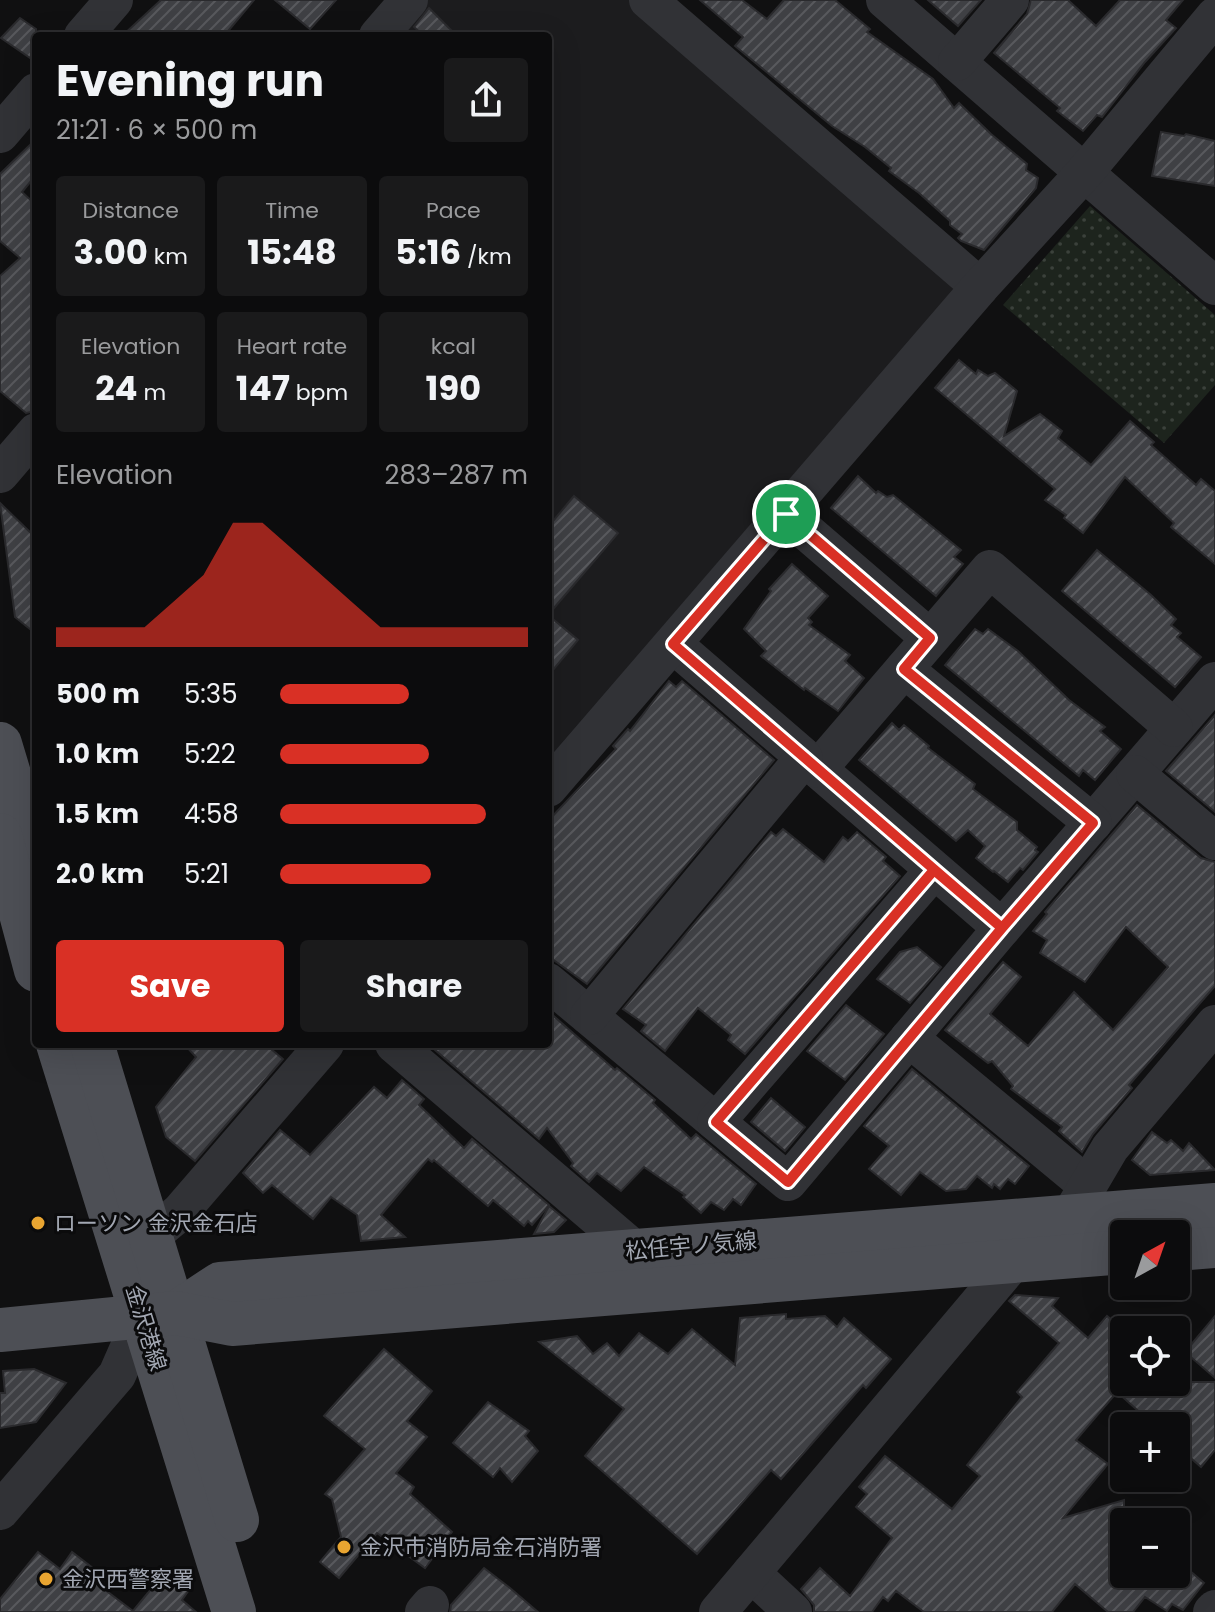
<!DOCTYPE html>
<html lang="en">
<head>
<meta charset="utf-8">
<style>
  body { margin:0; font-family:Poppins,"Noto Sans JP",sans-serif; background:#1a1a1b; color:#f1f3f6; height:100vh; display:flex; flex-direction:column; font-size:30px; white-space:nowrap }
  * { box-sizing:border-box; margin:0 }
  p { font-size:26px; color:#9a9b9d }
  .icon { flex:none; width:44px; height:44px; fill:none; stroke:currentColor; stroke-width:2; stroke-linecap:round; stroke-linejoin:round }
  .map { position:relative; flex:1; overflow:hidden }
  .panel { position:absolute; left:32px; top:32px; width:520px; height:1016px; display:flex; flex-direction:column; background:#0c0c0d; border-radius:8px; box-shadow:0 8px 32px #0002,0 0 0 2px #2c2c2e }
  .panel>* { flex:none }
  .needle { width:52px; rotate:40deg }
  .controls { position:absolute; left:1110px; top:1220px; display:grid; gap:16px }
  .controls a { display:grid; place-items:center; width:80px; height:80px; border-radius:8px; background:#0c0c0d; box-shadow:0 8px 32px #0002,0 0 0 2px #2c2c2e; font-size:40px }
  .pin { position:absolute; display:grid; place-items:center; width:68px; height:68px; color:#fff; margin:-34px; border:4px solid #fff; border-radius:50%; box-shadow:0 2px 8px #0007 }
  .round { display:grid; place-items:center; flex:none; width:84px; height:84px; border-radius:8px; background:#1a1a1b }
  .headline { display:flex; align-items:center; justify-content:space-between; height:136px; padding:0 24px }
  h1 { font-size:44px; font-weight:700; line-height:60px }
  .stats { display:grid; grid-template-columns:repeat(3,1fr); gap:12px; height:136px; padding:8px 24px }
  .stats div { display:grid; align-content:center; border-radius:8px; background:#1a1a1b; text-align:center }
  .stats b { font-size:34px; font-weight:700 }
  .stats small { font-size:22px; font-weight:400 }
  .stats p { font-size:22px }
  .chart { height:224px; padding:16px 24px }
  .chart p { display:flex; justify-content:space-between }
  .chart svg { width:100%; height:144px; margin-top:8px; fill:#d93025; opacity:.7 }
  .cta { display:flex; gap:16px; margin-top:auto; padding:16px 24px }
  .cta a { flex:1; height:92px; border-radius:8px; background:#d93025; color:#fff; font-size:32px; font-weight:700; line-height:92px; text-align:center }
  .cta a+a { background:#1a1a1b; color:#f1f3f6 }
  ul { padding:0 24px; list-style:none; font-size:26px }
  li { display:grid; grid-template-columns:128px 96px 1fr; align-items:center; height:60px }
  li i { height:20px; border-radius:10px; background:#d93025 }
  .map>svg:first-child { display:block }
  .built { fill:#1c1c1e }
  .park { fill:url(#park-dots) }
  .building { fill:url(#building-hatch); stroke:#2a2a2d; stroke-width:2 }
  .lines { fill:none; stroke-linecap:round; stroke-linejoin:round }
  .minor { stroke:#313236; stroke-width:38 }
  .major { stroke:#4d4f55; stroke-width:44 }
  .route-casing { stroke:#fff; stroke-width:16 }
  .route { stroke:#d93025; stroke-width:10 }
  .poi-dot { fill:#e9a531; stroke:#0b0b0c; stroke-width:3 }
  .labels { text-anchor:middle; dominant-baseline:central; stroke-width:6; stroke-linejoin:round; paint-order:stroke }
  .poi-label { font-size:22px; fill:#a2a7b2; stroke:#0b0b0c; text-anchor:start }
  .street-label { font-size:22px; fill:#a2a7b2; stroke:#0b0b0c }
</style>
</head>
<body>
<div class="map">
<svg width="1215" height="1612" viewBox="0 0 1215 1612">
  <defs>
    <pattern id="park-dots" width="8" height="8" patternUnits="userSpaceOnUse" patternTransform="scale(2)"><rect width="8" height="8" fill="#1d241d"/><path d="M2 2h.1M6 6h.1" fill="none" stroke="#3b413b" stroke-width="1.8" stroke-linecap="round"/></pattern>
    <pattern id="building-hatch" width="6" height="6" patternUnits="userSpaceOnUse" patternTransform="scale(2)"><rect width="6" height="6" fill="#3f4044"/><path d="M-1 1l2-2M0 6l6-6M5 7l2-2" fill="none" stroke="#58595d"/></pattern>
  </defs>
  <rect width="100%" height="100%" fill="#101011"/>
  <polygon class="built" points="424,0 632,0 958,285 548,759 548,36 393,36"/>
  <polygon class="park" points="1090,206 1215,315 1215,385 1164,443 1003,305"/>
  <g class="building">
    <polygon points="161,0 254,0 224,36 122,36"/>
    <polygon points="275,0 336,0 310,29"/>
    <polygon points="700,0 742,0 767,19 784,0 835,0 870,29 867,32 933,79 954,108 959,103 991,134 1027,164 1026,170 1038,178 1036,188 984,250 961,241 958,238 962,234 950,225 950,221 919,193 889,171 891,168 865,147 832,126 735,46 743,37"/>
    <polygon points="928,0 981,0 958,26"/>
    <polygon points="1031,0 1068,0 1096,26 1120,0 1183,0 1166,20 1176,28 1145,62 1102,117 1097,115 1083,131 1057,111 1060,108 994,53 1027,14"/>
    <polygon points="429,8 457,36 424,36 414,27"/>
    <polygon points="20,18 36,29 36,62 1,38"/>
    <polygon points="1161,132 1184,136 1186,134 1215,141 1215,186 1152,176"/>
    <polygon points="36,139 36,175 22,192 36,205 36,411 26,413 0,391 0,276 20,258 0,241 0,174"/>
    <polygon points="959,360 976,374 978,370 988,376 995,373 1017,391 1004,436 1040,414 1062,431 1058,438 1091,465 1130,421 1154,442 1151,445 1196,485 1201,479 1215,491 1215,564 1171,527 1174,523 1125,477 1083,533 1064,518 1066,515 1045,500 1055,489 935,388"/>
    <polygon points="858,476 876,493 878,491 887,497 893,495 961,550 954,557 963,564 936,596 831,508"/>
    <polygon points="574,496 618,533 548,615 578,640 548,676 548,527"/>
    <polygon points="0,503 36,538 36,634 15,617"/>
    <polygon points="1097,550 1151,595 1176,619 1171,625 1181,633 1177,637 1201,657 1175,687 1062,591"/>
    <polygon points="792,564 828,596 808,618 812,622 809,625 850,655 845,661 864,678 838,711 805,688 804,690 761,656 766,651 744,629 771,591 769,589"/>
    <polygon points="975,629 983,634 988,629 1018,651 1069,700 1105,727 1100,731 1121,749 1095,780 1083,770 1079,776 945,665"/>
    <polygon points="669,681 676,687 682,681 774,760 587,984 548,956 548,821 616,749 613,746 628,729 630,731"/>
    <polygon points="1215,715 1215,812 1166,771"/>
    <polygon points="892,723 899,730 904,725 929,746 928,748 975,784 973,789 1017,822 1017,830 1037,847 1035,850 1038,852 1023,870 1020,868 1008,882 994,871 993,872 976,858 985,846 968,830 956,841 859,760"/>
    <polygon points="1137,805 1201,858 1215,862 1215,986 1129,1085 1132,1088 1093,1134 1082,1152 1059,1131 1062,1127 1011,1089 1013,1086 992,1061 988,1063 945,1030 1003,962 1021,977 990,1014 1028,1046 1074,992 1113,1030 1168,967 1126,927 1085,982 1040,953 1047,940 1033,931 1047,914 1045,912"/>
    <polygon points="783,829 824,862 843,837 848,841 857,832 886,857 883,861 900,876 745,1054 728,1040 731,1035 698,1008 665,1051 641,1031 646,1025 623,1009 771,832 776,836"/>
    <polygon points="917,947 941,967 910,1003 877,979 900,952"/>
    <polygon points="846,1005 884,1034 845,1080 807,1051"/>
    <polygon points="548,1011 615,1070 617,1068 655,1100 653,1103 691,1139 696,1134 756,1184 741,1205 733,1199 724,1210 711,1202 701,1213 683,1197 685,1195 644,1167 621,1191 597,1173 589,1182 571,1166 573,1163 547,1128 539,1139 428,1044 548,1044"/>
    <polygon points="184,1044 265,1044 283,1059 195,1161 166,1137 156,1107 196,1057"/>
    <polygon points="912,1069 1029,1166 1015,1184 1008,1179 1000,1189 994,1184 992,1188 977,1176 966,1189 946,1191 920,1172 901,1195 869,1169 889,1146 864,1126"/>
    <polygon points="402,1080 424,1099 419,1105 464,1148 472,1139 549,1205 532,1225 528,1221 524,1226 493,1200 488,1206 434,1160 432,1162 428,1159 381,1215 405,1237 361,1241 357,1215 331,1197 313,1219 272,1185 263,1193 243,1173 280,1130 310,1155 374,1087 387,1098"/>
    <polygon points="771,1098 805,1127 785,1151 751,1122"/>
    <polygon points="1152,1132 1167,1143 1171,1140 1183,1151 1189,1143 1215,1170 1150,1175 1132,1160"/>
    <polygon points="549,1206 566,1220 554,1232 534,1234"/>
    <polygon points="1015,1295 1058,1298 1052,1306 1088,1338 1107,1316 1124,1331 1124,1382 1215,1382 1215,1450 1201,1467 1176,1445 1176,1426 1155,1426 1117,1392 1076,1440 1108,1464 1063,1518 1124,1500 1124,1574 1176,1574 1176,1559 1204,1583 1183,1610 1172,1604 1167,1611 1145,1597 1133,1612 1108,1612 1075,1584 1052,1612 924,1612 896,1591 888,1601 883,1597 872,1612 814,1612 814,1605 801,1589 820,1568 850,1596 892,1538 856,1507 867,1494 859,1487 885,1456 952,1509 980,1476 967,1465 1022,1397 1017,1392 1059,1343 1009,1301"/>
    <polygon points="786,1314 786,1319 825,1316 837,1327 844,1318 891,1359 866,1388 863,1385 781,1479 771,1470 697,1554 585,1456 624,1409 539,1342 577,1336 593,1354 607,1343 619,1356 639,1333 668,1354 692,1329 735,1365 740,1318"/>
    <polygon points="1215,1316 1215,1378 1185,1352"/>
    <polygon points="384,1349 432,1391 407,1421 427,1437 396,1473 414,1487 410,1494 452,1532 425,1568 377,1533 339,1578 320,1562 341,1537 332,1499 325,1494 365,1449 324,1416"/>
    <polygon points="34,1369 66,1383 36,1422 0,1428 0,1393 5,1393 3,1371"/>
    <polygon points="488,1402 529,1431 525,1436 538,1451 512,1482 500,1468 493,1477 453,1443"/>
    <polygon points="38,1552 60,1569 72,1552 98,1572 92,1580 133,1611 166,1571 189,1590 182,1600 196,1612 0,1612 0,1599"/>
    <polygon points="484,1568 510,1588 538,1612 450,1612 451,1605"/>
  </g>
  <g class="lines">
    <g class="minor">
      <polyline points="648,0 980,287"/>
      <polyline points="885,0 1215,286"/>
      <polyline points="83,36 114,0"/>
      <polyline points="378,36 409,0"/>
      <polyline points="957,62 1010,0"/>
      <polyline points="0,134 36,92"/>
      <polyline points="0,474 36,432"/>
      <polyline points="786,514 930,638"/>
      <polyline points="673,644 1002,928 1215,681"/>
      <polyline points="904,669 1093,823"/>
      <polyline points="818,769 990,569 1174,728"/>
      <polyline points="1135,774 1215,841"/>
      <polyline points="548,788 980,287 1084,173 1215,16"/>
      <polyline points="548,982 788,1182 1002,928"/>
      <polyline points="589,1016 804,758"/>
      <polyline points="909,1038 1088,1186"/>
      <polyline points="394,1044 636,1251 639,1269"/>
      <polyline points="716,1122 934,870"/>
      <polyline points="123,1241 151,1236 180,1212 325,1044"/>
      <polyline points="0,1511 117,1375 142,1318"/>
      <polyline points="751,1573 793,1612"/>
      <polyline points="424,1612 430,1605"/>
      <polyline points="718,1612 1015,1260 1070,1216 1110,1148 1215,1024"/>
      <polyline points="1212,1612 1215,1609"/>
    </g>
    <g class="major">
      <polyline points="0,744 36,864"/>
      <polyline points="0,835 36,970"/>
      <polyline points="58,1044 234,1612"/>
      <polyline points="92,1044 237,1520"/>
      <polyline points="1176,1249 1215,1246"/>
      <polyline points="176,1313 220,1284 1215,1205"/>
      <polyline points="0,1330 176,1313 232,1324 1124,1252"/>
    </g>
  </g>
  <g class="lines">
    <g class="route-casing">
      <polyline id="route" points="786,514 673,644 1002,928 788,1182 716,1122 934,870 1002,928 1093,823 904,669 930,638 786,514"/>
    </g>
    <use href="#route" class="route"/>
  </g>
  <g class="poi-dot">
    <circle cx="38" cy="1223" r="8"/>
    <circle cx="344" cy="1547" r="8"/>
    <circle cx="46" cy="1579" r="8"/>
  </g>
  <g class="labels">
    <g class="poi-label">
      <text x="54" y="1223">ローソン 金沢金石店</text>
      <text x="360" y="1547">金沢市消防局金石消防署</text>
      <text x="62" y="1579">金沢西警察署</text>
    </g>
    <g class="street-label">
      <text transform="translate(691 1246) rotate(-5)">松任宇ノ気線</text>
      <text transform="translate(146 1328) rotate(73)">金沢港線</text>
    </g>
  </g>
</svg>
<div class="controls">
<a><svg class="needle" viewBox="-14 -14 28 28"><path d="M0-13l5 13h-10z" fill="#e53935"/><path d="M0 13l5-13h-10z" fill="#9a9b9d"/></svg></a>
<a><svg class="icon" aria-label="locate" viewBox="0 0 24 24"><circle cx="12" cy="12" r="6"/><path d="M12 2v4M12 18v4M2 12h4M18 12h4"/></svg></a>
<a>+</a>
<a>−</a>
</div>
<div class="pin" style="left:786px;top:514px;background:#1e9e55"><svg class="icon" aria-label="arrive" viewBox="0 0 24 24"><path d="M6 21V4h12l-3 4 3 4H6"/></svg></div>
<section class="panel">
<div class="headline"><div><h1>Evening run</h1><p>21:21 · 6 × 500 m</p></div><a class="round"><svg class="icon" aria-label="share" viewBox="0 0 24 24"><path d="M12 15V3M7 8l5-5 5 5M5 13v7h14v-7"/></svg></a></div>
<div class="stats">
<div><p>Distance</p><b>3.00<small> km</small></b></div>
<div><p>Time</p><b>15:48</b></div>
<div><p>Pace</p><b>5:16<small> /km</small></b></div>
</div>
<div class="stats">
<div><p>Elevation</p><b>24<small> m</small></b></div>
<div><p>Heart rate</p><b>147<small> bpm</small></b></div>
<div><p>kcal</p><b>190</b></div>
</div>
<div class="chart"><p><span>Elevation</span>283–287 m</p>
<svg viewBox="0 0 160 44" preserveAspectRatio="none"><path d="M0 44V38L10 38L20 38L30 38L40 30L50 22L60 6L70 6L80 14L90 22L100 30L110 38L120 38L130 38L140 38L150 38L160 38V44z"/></svg>
</div>
<ul>
<li><b>500 m</b>5:35<i style="width:52%"></i></li>
<li><b>1.0 km</b>5:22<i style="width:60%"></i></li>
<li><b>1.5 km</b>4:58<i style="width:83%"></i></li>
<li><b>2.0 km</b>5:21<i style="width:61%"></i></li>
</ul>
<div class="cta"><a>Save</a><a>Share</a></div>
</section>
</div>
</body>
</html>
